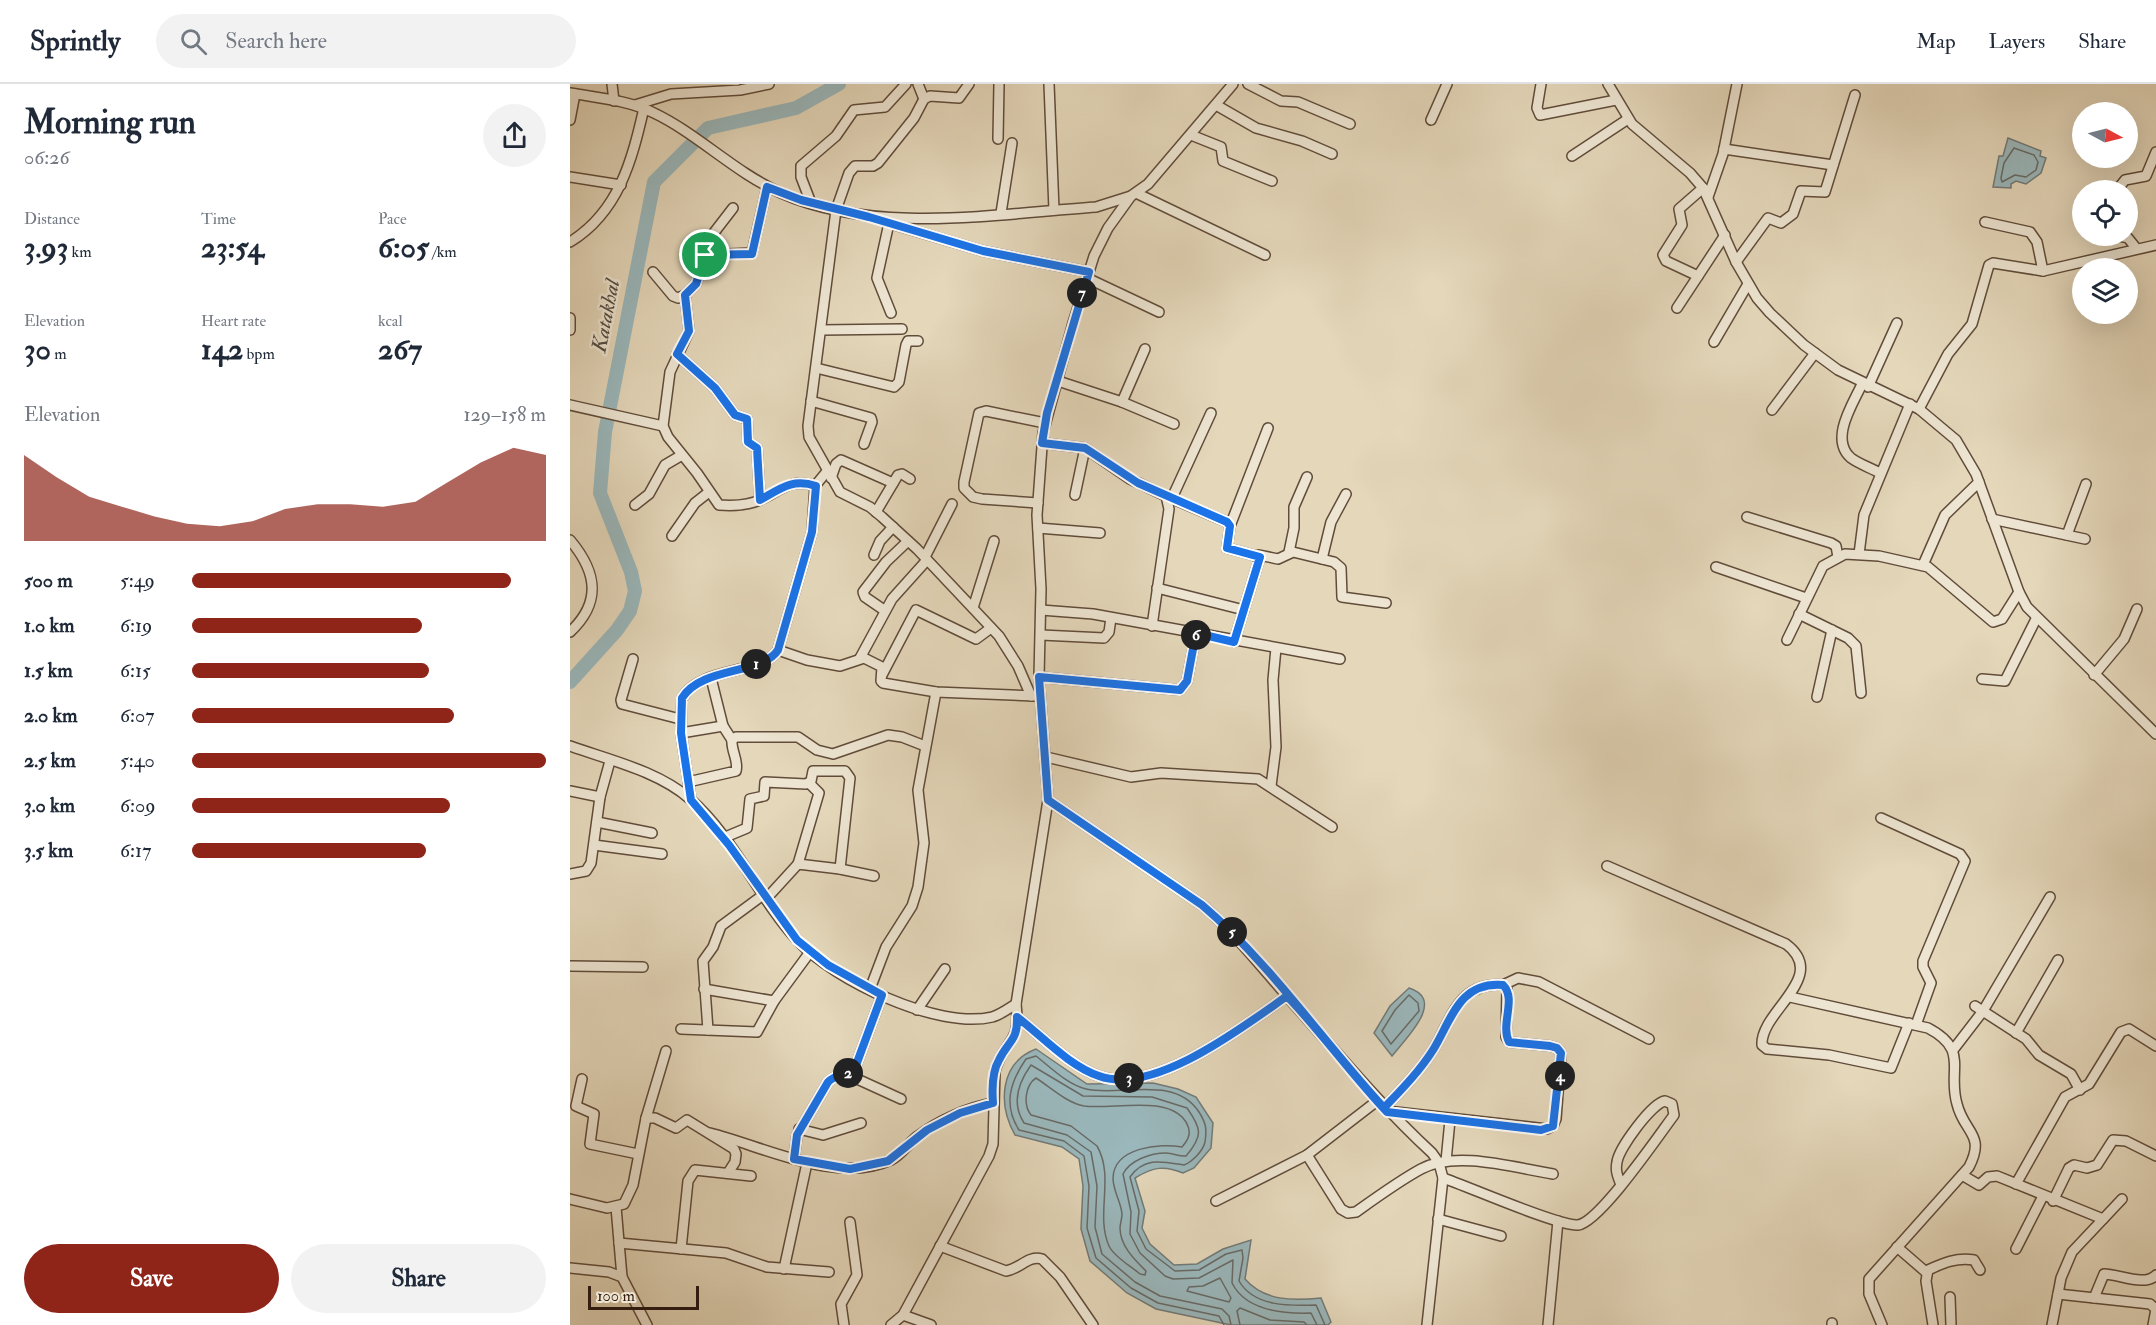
<!DOCTYPE html>
<html lang="en">
<head>
<meta charset="utf-8">
<style>
  body { margin:0; font-family:"IM FELL Double Pica",serif; background:#f2f2f3; color:#1f2937; height:100vh; display:flex; flex-direction:column; font-size:22px; white-space:nowrap }
  * { box-sizing:border-box; margin:0 }
  p { font-size:20px; color:#747a83 }
  .icon { flex:none; width:33px; height:33px; fill:none; stroke:currentColor; stroke-width:2; stroke-linecap:round; stroke-linejoin:round }
  .map { position:relative; flex:1; overflow:hidden }
  .side { display:flex; flex-direction:column; background:#fff; width:570px }
  .side>* { flex:none }
  .needle { width:39px; rotate:97deg }
  .buttons { position:absolute; left:1502px; top:18px; display:grid; gap:12px }
  .buttons a { display:grid; place-items:center; width:66px; height:66px; border-radius:50%; background:#fff; box-shadow:0 6px 24px #0002; font-size:30px }
  .scale { position:absolute; left:18px; bottom:15px; width:111px; box-sizing:border-box; padding-left:6px; border:3px solid #351e10; border-top:0; font-size:16px; line-height:21px; white-space:nowrap; color:#351e10; -webkit-text-stroke:4px #ede5d2; paint-order:stroke }
  .pin { position:absolute; display:grid; place-items:center; width:51px; height:51px; color:#fff; margin:-26px; border:3px solid #fff; border-radius:50%; box-shadow:0 2px 6px #0007 }
  .km { position:absolute; width:30px; height:30px; margin:-15px; border-radius:50%; background:#222; color:#fff; font-size:16px; line-height:30px; text-align:center }
  .round { display:grid; place-items:center; flex:none; width:63px; height:63px; border-radius:32px; background:#f2f2f3 }
  .head { display:flex; align-items:center; justify-content:space-between; height:102px; padding:0 24px }
  h1 { font-size:33px; font-weight:700; line-height:45px }
  .stats { display:grid; grid-template-columns:repeat(3,1fr); gap:9px; height:102px; padding:6px 24px }
  .stats div { display:grid; align-content:center }
  .stats b { font-size:30px; font-weight:700 }
  .stats small { font-size:16px; font-weight:400 }
  .stats p { font-size:16px }
  .chart { height:168px; padding:12px 24px }
  .chart p { display:flex; justify-content:space-between }
  .chart svg { width:100%; height:108px; margin-top:6px; fill:#8f2418; opacity:.7 }
  .button { display:flex; gap:12px; margin-top:auto; padding:12px 24px }
  .button a { flex:1; height:69px; border-radius:36px; background:#8f2418; color:#fff; font-size:24px; font-weight:700; line-height:69px; text-align:center }
  .button a+a { background:#f2f2f3; color:#1f2937 }
  ul { padding:0 24px; list-style:none; font-size:20px }
  li { display:grid; grid-template-columns:96px 72px 1fr; align-items:center; height:45px }
  li i { height:15px; border-radius:8px; background:#8f2418 }
  header { display:flex; align-items:center; gap:36px; box-sizing:border-box; height:84px; padding:0 30px; background:#fff; border-bottom:2px solid #e0e1e3 }
  header strong { font-size:28px }
  nav { display:flex; gap:33px; margin-inline-start:auto; font-size:21px }
  .search { width:420px; height:54px; background:#f2f2f3; display:flex; align-items:center; gap:15px; box-sizing:border-box; padding:0 21px; border-radius:33px; color:#747a83; font-size:22px }
  main { display:flex; flex:1; min-height:0 }
  .map>svg:first-child { display:block }
  .water { fill:#9ab7bb; stroke:#727a77; stroke-width:1.5 }
  .lines { fill:none; stroke-linecap:round; stroke-linejoin:round }
  .shore { stroke:#686a66; stroke-width:1.5 }
  .river { stroke:#9ab7bb; stroke-width:14 }
  .minor-casing { stroke:#614c3a; stroke-width:12 }
  .minor { stroke:#ede5d2; stroke-width:9 }
  .route-casing { stroke:#fff; stroke-width:12 }
  .route { stroke:#1a73e8; stroke-width:8 }
  .labels { text-anchor:middle; dominant-baseline:central; stroke-width:5; stroke-linejoin:round; paint-order:stroke }
  .water-label { font-size:21px; font-style:italic; fill:#534c43; stroke:#ede5d2 }
</style>
</head>
<body>
<header>
<strong>Sprintly</strong>
<div class="search"><svg class="icon" aria-label="search" viewBox="0 0 24 24"><circle cx="10" cy="10" r="6"/><path d="M15 15l6 6"/></svg>Search here</div>
<nav><a>Map</a><a>Layers</a><a>Share</a></nav>
</header>
<main>
<section class="side">
<div class="head"><div><h1>Morning run</h1><p>06:26</p></div><a class="round"><svg class="icon" aria-label="share" viewBox="0 0 24 24"><path d="M12 15V3M7 8l5-5 5 5M5 13v7h14v-7"/></svg></a></div>
<div class="stats">
<div><p>Distance</p><b>3.93<small> km</small></b></div>
<div><p>Time</p><b>23:54</b></div>
<div><p>Pace</p><b>6:05<small> /km</small></b></div>
</div>
<div class="stats">
<div><p>Elevation</p><b>30<small> m</small></b></div>
<div><p>Heart rate</p><b>142<small> bpm</small></b></div>
<div><p>kcal</p><b>267</b></div>
</div>
<div class="chart"><p><span>Elevation</span>129–158 m</p>
<svg viewBox="0 0 160 44" preserveAspectRatio="none"><path d="M0 44V9L10 18L20 26L30 30L40 34L50 37L60 38L70 36L80 31L90 29L100 29L110 30L120 28L130 20L140 12L150 6L160 9V44z"/></svg>
</div>
<ul>
<li><b>500 m</b>5:49<i style="width:90%"></i></li>
<li><b>1.0 km</b>6:19<i style="width:65%"></i></li>
<li><b>1.5 km</b>6:15<i style="width:67%"></i></li>
<li><b>2.0 km</b>6:07<i style="width:74%"></i></li>
<li><b>2.5 km</b>5:40<i style="width:100%"></i></li>
<li><b>3.0 km</b>6:09<i style="width:73%"></i></li>
<li><b>3.5 km</b>6:17<i style="width:66%"></i></li>
</ul>
<div class="button"><a>Save</a><a>Share</a></div>
</section>
<div class="map">
<svg width="1586" height="1241" viewBox="0 0 1586 1241">
  <rect width="100%" height="100%" fill="#e4d7ba"/>
  <filter id="stains"><feTurbulence type="fractalNoise" baseFrequency=".00333" numOctaves="4"/><feColorMatrix values="0 0 0 0 .2 0 0 0 0 .09 0 0 0 0 .02 0 0 0 .5 -.17"/></filter>
  <radialGradient id="worn" r=".72"><stop offset=".6" stop-color="#630" stop-opacity="0"/><stop offset="1" stop-color="#630" stop-opacity=".3"/></radialGradient>
  <g class="water">
    <polygon points="1438,54 1471,67 1470,72 1476,74 1471,89 1456,100 1446,97 1441,100 1441,104 1423,103 1429,72 1433,72"/>
    <path d="M839,904C877,916 835,955 822,972L804,949L820,922Z"/>
    <path d="M466,965L517,1000L583,999L608,1005L626,1013L643,1039L641,1064L624,1084L613,1089C594,1081 583,1083 565,1094L575,1127L572,1144L580,1160L604,1181L627,1180L653,1165L681,1156L675,1195C694,1217 723,1217 751,1214L761,1238L758,1241H661L586,1225L557,1209L520,1177L511,1145L513,1102L509,1075L492,1063L445,1051C428,1021 429,979 466,965Z"/>
  </g>
  <g class="lines">
    <g class="shore">
      <polygon points="1444,64 1464,71 1468,78 1466,86 1456,93 1445,91 1432,98 1431,94 1434,79"/>
      <polygon points="839,911 848,919 849,927 821,960 812,947 825,926"/>
      <path d="M466,994C480,1003 497,1019 514,1022C542,1026 598,1010 616,1038C622,1048 619,1055 612,1063C590,1059 544,1063 543,1094C543,1107 551,1118 552,1130C552,1135 550,1140 550,1144C550,1162 565,1176 576,1187L575,1191L570,1190C562,1183 544,1173 539,1162C525,1131 545,1093 527,1062L501,1042L461,1031C453,1021 455,1001 466,994Z"/>
      <polygon points="650,1194 661,1214 659,1218 617,1207 619,1203 633,1202"/>
      <path d="M654,1241L649,1232L588,1219L561,1204L526,1174L517,1144L519,1102L514,1072L494,1057L449,1046C433,1021 440,998 456,975L466,972C480,983 498,1001 516,1005C550,1013 604,990 629,1028C636,1039 637,1045 635,1058C633,1067 622,1078 614,1081C594,1078 575,1072 560,1093L569,1127L567,1147L576,1165L605,1187L629,1186L656,1170L672,1166L673,1174L669,1197C684,1223 720,1222 746,1221L755,1241"/>
      <path d="M661,1241L659,1232L652,1225L590,1212L565,1198L532,1170L525,1143L527,1102L521,1068L497,1051L454,1039C441,1019 448,999 461,981L513,1012L582,1013L617,1024C632,1045 633,1052 616,1072C609,1073 604,1069 596,1069C581,1069 560,1076 553,1090L561,1128L560,1150L570,1169L595,1192L603,1195L629,1194L663,1176L662,1199C676,1227 713,1230 741,1229L747,1241"/>
      <polyline points="670,1241 667,1227 670,1224 700,1236 734,1238 737,1241"/>
    </g>
    <polyline class="river" points="0,598 47,546 60,527 65,507 61,488 30,409 35,348 84,98 138,44 226,24 269,0"/>
    <g class="minor-casing">
      <g id="minor">
        <polyline points="42,0 44,17"/>
        <polyline points="348,0 354,15"/>
        <polyline points="399,0 389,14 360,12 354,15 344,34 308,79 303,82 285,82 279,89 266,126 238,342 239,353 270,408 300,423 312,433 347,465 429,552 448,582 461,612"/>
        <polyline points="479,0 484,126"/>
        <polyline points="678,0 711,17 728,18 780,40"/>
        <polyline points="971,0 967,24 970,31 1046,16"/>
        <polyline points="1038,0 1062,40 1120,89 1133,104 1166,178 1187,214 1200,229 1234,261 1268,286 1349,325 1386,356 1406,390 1449,508 1457,523 1586,650"/>
        <path d="M0,9C28,14 58,16 84,29C128,50 164,88 211,109C305,151 426,130 526,123L561,112L578,100L663,0"/>
        <polyline points="65,21 101,10 170,6 199,0"/>
        <polyline points="646,21 686,44 732,57 762,70"/>
        <polyline points="0,36 5,10"/>
        <polyline points="861,36 877,0"/>
        <polyline points="621,51 651,63 653,77 702,97"/>
        <polyline points="428,55 429,0"/>
        <polyline points="1154,65 1263,81"/>
        <polyline points="1002,72 1058,35"/>
        <polyline points="0,93 51,101"/>
        <path d="M197,103L182,169L135,171L126,200L115,211L119,247L100,288L93,342L98,353L127,389L149,421C162,422 180,421 192,415C212,405 222,394 245,402"/>
        <polyline points="1547,106 1555,96 1576,92 1586,68"/>
        <polyline points="566,109 695,171"/>
        <polyline points="1138,113 1153,70 1167,0"/>
        <polyline points="241,119 231,93 231,82 266,52 284,26 315,23 336,0"/>
        <polyline points="431,129 442,59"/>
        <polyline points="315,138 413,167 519,188"/>
        <polyline points="1415,138 1460,148 1467,158 1473,187"/>
        <polyline points="319,139 307,194 321,229"/>
        <polyline points="1549,152 1558,154 1566,164"/>
        <path d="M0,158C49,128 62,76 74,24"/>
        <polyline points="135,171 136,159 163,124"/>
        <polyline points="1166,178 1198,134 1211,139 1223,130 1231,107 1255,108 1285,11"/>
        <polyline points="83,188 103,212 108,214 115,211"/>
        <polyline points="1128,192 1096,177 1093,171 1112,141 1109,125 1133,104"/>
        <polyline points="517,194 589,228"/>
        <polyline points="1107,224 1155,151"/>
        <polyline points="0,234 0,246"/>
        <polyline points="251,246 332,245"/>
        <polyline points="1144,258 1178,200"/>
        <polyline points="107,270 145,304 165,331 177,335 178,358 187,364 190,416"/>
        <polyline points="246,284 324,303 329,298 336,261 338,257 348,257"/>
        <polyline points="488,297 552,318 604,340"/>
        <path d="M1292,300C1283,320 1259,355 1281,374C1289,380 1301,384 1310,389"/>
        <polyline points="1298,303 1327,239"/>
        <polyline points="241,317 301,334 302,338 294,360"/>
        <polyline points="552,318 575,265"/>
        <polyline points="0,321 93,342"/>
        <polyline points="1349,325 1378,270 1402,240 1419,181 1423,179 1473,187 1586,161"/>
        <polyline points="1202,326 1245,269"/>
        <polyline points="472,359 515,364 560,395 596,412 599,425 582,542"/>
        <polyline points="261,394 266,380 271,376 323,399"/>
        <polyline points="505,411 515,364"/>
        <polyline points="596,412 657,438 660,442 657,464 690,473 664,558"/>
        <polyline points="602,414 641,329"/>
        <polyline points="468,419 412,415 403,413 394,404 394,398 409,329 416,327 475,339"/>
        <polyline points="65,421 79,410 95,381 112,371"/>
        <polyline points="306,428 328,391 332,390 340,395"/>
        <polyline points="1177,433 1261,459 1266,462 1268,473"/>
        <polyline points="1422,435 1515,455"/>
        <polyline points="660,442 698,344"/>
        <polyline points="468,444 530,449"/>
        <polyline points="1497,451 1516,400"/>
        <polyline points="102,452 125,419 139,408"/>
        <path d="M0,456C27,488 32,518 0,548"/>
        <polyline points="719,468 724,444 724,423 737,393"/>
        <polyline points="1289,470 1294,431 1340,320"/>
        <polyline points="304,471 310,457 323,443"/>
        <polyline points="689,471 708,475 723,468 764,478 771,484 772,513 816,519"/>
        <polyline points="355,473 382,420"/>
        <polyline points="752,475 761,438 776,410"/>
        <polyline points="1353,481 1375,431 1409,398"/>
        <polyline points="1146,483 1236,514"/>
        <polyline points="587,504 674,526"/>
        <polyline points="403,524 424,457"/>
        <polyline points="314,526 295,513 293,508 316,478 338,457"/>
        <polyline points="471,526 523,530 770,575"/>
        <polyline points="1229,530 1278,554 1286,562 1291,609"/>
        <polyline points="471,551 534,554 539,548 541,534"/>
        <polyline points="1217,556 1253,482 1275,470 1309,472 1358,483 1423,538 1432,535 1449,508"/>
        <polyline points="208,566 237,576 270,582 294,574 312,583 311,597 313,599 366,608 465,612"/>
        <polyline points="290,574 322,515 357,476"/>
        <polyline points="63,575 51,616 52,620 110,635"/>
        <polyline points="312,591 346,526 406,555 421,544"/>
        <polyline points="1524,591 1554,555 1567,525"/>
        <polyline points="469,593 610,606 617,597 626,549"/>
        <polyline points="141,594 153,642"/>
        <polyline points="1412,595 1435,597 1466,535"/>
        <polyline points="1247,613 1262,546"/>
        <polyline points="111,649 153,642 162,656"/>
        <path d="M0,662C39,676 88,687 120,715C165,754 188,814 228,857C264,896 368,946 422,933C430,931 438,925 446,920"/>
        <polyline points="476,673 561,693 591,689 688,695 762,743"/>
        <path d="M118,698L166,687C169,677 161,667 162,656L166,653H228L247,666L263,670L318,651L332,653L355,662"/>
        <polyline points="701,702 706,663 703,596 706,564"/>
        <polyline points="0,707 30,713"/>
        <path d="M121,716L111,649L112,614C131,582 192,591 208,566L242,448L245,402L258,386"/>
        <path d="M478,716L632,821C664,848 689,880 716,911C764,965 809,1020 862,1069L869,1079L873,1094L857,1241"/>
        <polyline points="1311,734 1390,770 1395,777 1353,877 1353,883 1361,899 1346,941"/>
        <polyline points="27,738 82,749"/>
        <polyline points="153,754 177,744 180,715 194,712 195,698 236,700 241,697 243,687 275,687 280,694 270,785"/>
        <polyline points="24,761 92,770"/>
        <polyline points="228,780 249,709 239,699"/>
        <path d="M1037,782L1216,860C1260,893 1190,927 1192,961L1197,965L1259,971L1321,984L1339,939"/>
        <polyline points="0,790 16,787 21,779 30,713 40,677"/>
        <polyline points="196,815 228,780 270,785 304,792"/>
        <polyline points="0,882 73,883"/>
        <polyline points="933,901 948,894 969,898 1079,955"/>
        <polyline points="134,905 204,917"/>
        <polyline points="300,905 316,863 342,822 348,803 354,759 348,706 366,608"/>
        <path d="M1220,913L1358,944C1400,966 1377,986 1387,1020C1394,1049 1416,1050 1399,1083L1299,1195V1210L1312,1241"/>
        <polyline points="1405,922 1456,955 1469,971 1501,990 1510,1006"/>
        <polyline points="347,926 375,885"/>
        <path d="M447,933C472,952 499,982 529,992C584,1012 674,942 717,912"/>
        <polyline points="111,945 187,948 204,917 240,868"/>
        <polyline points="138,946 133,877 143,863 151,842 193,811"/>
        <polyline points="1446,949 1488,876"/>
        <polyline points="1383,966 1413,927 1480,813"/>
        <polyline points="274,989 331,1015"/>
        <polyline points="12,995 6,1022 24,1030 20,1060 68,1070"/>
        <path d="M814,1024C831,1006 849,988 863,966C881,937 888,897 933,901L937,905L936,953L939,958L980,962L987,964L991,969L986,1035L983,1042L977,1045L817,1027"/>
        <polyline points="76,1034 96,967"/>
        <polyline points="229,1045 253,1051 291,1039"/>
        <path d="M140,1049C193,1062 266,1101 321,1076C332,1071 338,1059 348,1052C369,1036 397,1024 423,1019"/>
        <path d="M737,1071L771,1125L778,1129L786,1128C807,1113 829,1097 851,1085C886,1066 945,1084 983,1090"/>
        <path d="M224,1075L227,1051L258,998C267,989 277,992 285,984L312,911"/>
        <polyline points="876,1077 880,1036"/>
        <polyline points="1392,1091 1409,1101 1418,1093 1427,1092 1533,1135"/>
        <path d="M873,1094C897,1102 990,1143 1008,1141C1030,1138 1089,1051 1104,1031L1102,1020L1095,1017C1082,1019 1049,1064 1047,1078C1045,1087 1048,1093 1051,1101"/>
        <polyline points="1446,1100 1495,1013 1519,1000 1551,948 1559,945 1586,962"/>
        <polyline points="0,1115 37,1124 54,1120 63,1101 76,1034 85,1034 106,1044 117,1036 164,1065 166,1070 165,1078 158,1089"/>
        <polyline points="646,1117 737,1071 807,1017"/>
        <polyline points="1483,1117 1499,1084 1504,1081 1517,1084 1527,1081 1543,1056 1556,1057 1586,1072"/>
        <polyline points="46,1123 52,1193"/>
        <polyline points="868,1135 931,1152"/>
        <polyline points="49,1159 156,1169 197,1183 259,1188"/>
        <path d="M370,1162L436,1187C450,1185 458,1171 472,1175L490,1193L523,1241"/>
        <polyline points="1327,1163 1357,1189"/>
        <polyline points="111,1165 118,1097 125,1086 181,1092"/>
        <polyline points="1446,1165 1473,1112"/>
        <polyline points="0,1184 39,1188 52,1193 77,1241"/>
        <polyline points="214,1185 237,1079"/>
        <polyline points="1488,1210 1580,1220 1586,1225 1583,1241"/>
        <polyline points="1380,1213 1381,1241"/>
        <path d="M1524,1214L1534,1190C1549,1190 1575,1203 1586,1191"/>
        <polyline points="333,1231 361,1241"/>
        <polyline points="1262,1239 1262,1241"/>
        <polyline points="274,1241 271,1220 287,1191 280,1138"/>
        <path d="M321,1241L333,1231L419,1072L423,1060L425,987C435,953 451,963 446,920L478,716L469,593L471,505L467,431L473,349L503,239L524,172L538,144L561,112"/>
        <polyline points="978,1241 988,1137"/>
        <path d="M1363,1241L1356,1197L1358,1186C1373,1179 1387,1173 1404,1176L1410,1186"/>
        <polyline points="1482,1241 1491,1194 1502,1168 1552,1115"/>
      </g>
    </g>
    <use href="#minor" class="minor"/>
  </g>
  <g class="lines">
    <g class="route-casing">
      <path id="route" d="M135,171L126,200L115,211L119,247L107,270L145,304L165,331L177,335L178,358L187,364L190,416C210,405 222,394 246,402L242,448L208,566C192,591 132,582 112,614L111,649L121,716L159,761L227,856L258,881L312,911L285,984C277,992 267,989 258,998L227,1051L224,1075L280,1085L318,1077L357,1046L390,1029L423,1019C422,1006 422,988 429,976C438,957 448,957 447,933C472,952 499,982 529,992C584,1012 674,942 717,912C752,949 782,991 817,1028L971,1046L983,1042L991,969L987,964L980,962L939,958C930,940 947,915 933,901C889,897 881,937 863,966C849,988 831,1006 814,1024C753,958 701,880 632,821L478,716L469,593L610,606L617,597L626,549L664,558L690,473L657,464L660,442L657,438L568,399L515,364L472,359L477,329L519,188L413,167L299,133L231,116L197,103L182,170L135,171"/>
    </g>
    <use href="#route" class="route"/>
  </g>
  <g class="labels">
    <g class="water-label">
      <text transform="translate(36 232) rotate(-79)">Katakhal</text>
    </g>
  </g>
  <rect width="100%" height="100%" filter="url(#stains)"/>
  <rect width="100%" height="100%" fill="url(#worn)"/>
</svg>
<div class="buttons">
<a><svg class="needle" viewBox="-14 -14 28 28"><path d="M0-13l5 13h-10z" fill="#e53935"/><path d="M0 13l5-13h-10z" fill="#747a83"/></svg></a>
<a><svg class="icon" aria-label="locate" viewBox="0 0 24 24"><circle cx="12" cy="12" r="6"/><path d="M12 2v4M12 18v4M2 12h4M18 12h4"/></svg></a>
<a><svg class="icon" aria-label="layers" viewBox="0 0 24 24"><path d="M12 4l9 5-9 5-9-5zM3 14l9 5 9-5"/></svg></a>
</div>
<div class="scale">100 m</div>
<div class="pin" style="left:135px;top:171px;background:#1e9e55"><svg class="icon" aria-label="arrive" viewBox="0 0 24 24"><path d="M6 21V4h12l-3 4 3 4H6"/></svg></div>
<b class="km" style="left:186px;top:580px">1</b>
<b class="km" style="left:278px;top:989px">2</b>
<b class="km" style="left:559px;top:994px">3</b>
<b class="km" style="left:990px;top:992px">4</b>
<b class="km" style="left:662px;top:848px">5</b>
<b class="km" style="left:626px;top:551px">6</b>
<b class="km" style="left:512px;top:209px">7</b>
</div>
</main>
</body>
</html>
